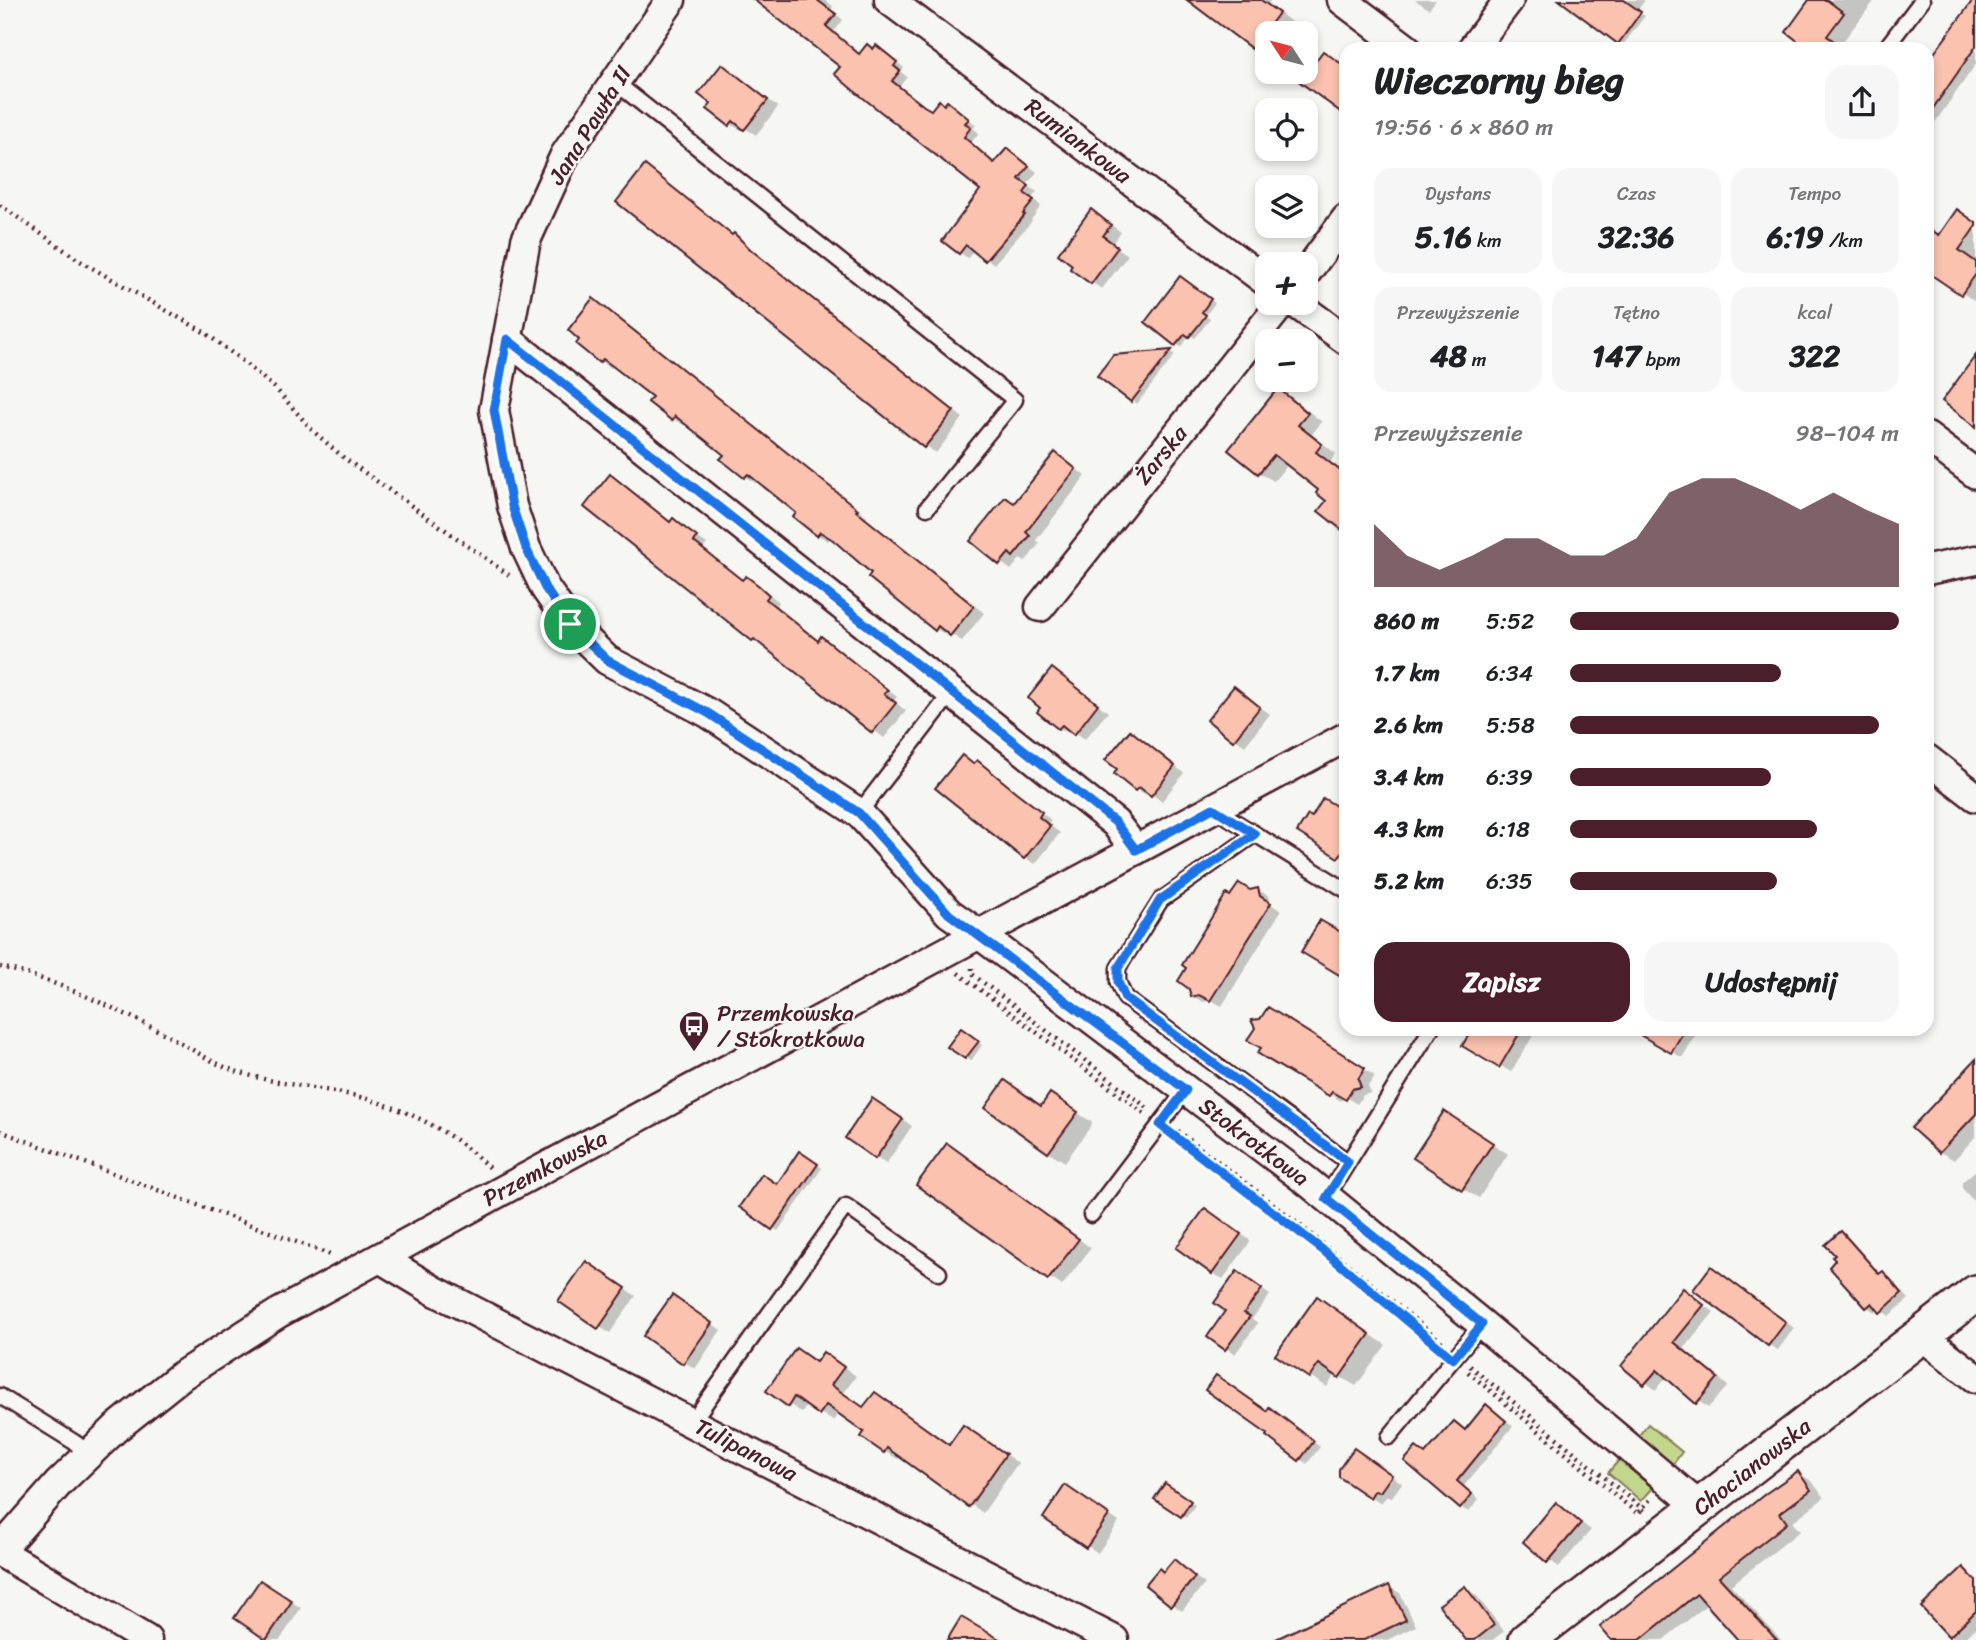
<!DOCTYPE html>
<html lang="pl">
<head>
<meta charset="utf-8">
<style>
  body { margin:0; font-family:Sriracha,sans-serif; background:#f6f6f6; color:#202124; height:100vh; display:flex; flex-direction:column; font-size:26px; white-space:nowrap }
  * { box-sizing:border-box; margin:0 }
  p { font-size:23px; color:#757577 }
  .icon { flex:none; width:38px; height:38px; fill:none; stroke:currentColor; stroke-width:2; stroke-linecap:round; stroke-linejoin:round }
  .map { position:relative; flex:1; overflow:hidden }
  .drawer { position:absolute; left:1339px; top:42px; width:595px; height:994px; display:flex; flex-direction:column; background:#fff; border-radius:21px; box-shadow:0 4px 10px #0003 }
  .drawer>* { flex:none }
  .needle { width:46px; rotate:306deg }
  .buttons { position:absolute; left:1255px; top:21px; display:grid; gap:14px }
  .buttons a { display:grid; place-items:center; width:63px; height:63px; border-radius:14px; background:#fff; box-shadow:0 4px 10px #0003; font-size:35px }
  .pin { position:absolute; display:grid; place-items:center; width:60px; height:60px; color:#fff; margin:-30px; border:4px solid #fff; border-radius:50%; box-shadow:0 2px 7px #0007 }
  .round { display:grid; place-items:center; flex:none; width:74px; height:74px; border-radius:21px; background:#f6f6f6 }
  .overview { display:flex; align-items:center; justify-content:space-between; height:119px; padding:0 35px }
  h1 { font-size:38px; font-weight:700; line-height:52px }
  .figures { display:grid; grid-template-columns:repeat(3,1fr); gap:10px; height:119px; padding:7px 35px }
  .figures div { display:grid; align-content:center; border-radius:18px; background:#f6f6f6; text-align:center }
  .figures b { font-size:30px; font-weight:700 }
  .figures small { font-size:19px; font-weight:400 }
  .figures p { font-size:19px }
  .chart { height:196px; padding:14px 35px }
  .chart p { display:flex; justify-content:space-between }
  .chart svg { width:100%; height:126px; margin-top:7px; fill:#4a1f2b; opacity:.7 }
  .primary-button { display:flex; gap:14px; margin-top:auto; padding:14px 35px }
  .primary-button a { flex:1; height:80px; border-radius:21px; background:#4a1f2b; color:#fff; font-size:28px; font-weight:700; line-height:80px; text-align:center }
  .primary-button a+a { background:#f6f6f6; color:#202124 }
  ul { padding:0 35px; list-style:none; font-size:23px }
  li { display:grid; grid-template-columns:112px 84px 1fr; align-items:center; height:52px }
  li i { height:18px; border-radius:9px; background:#4a1f2b }
  .map>svg:first-child { display:block }
  .green { fill:#c3d78c; stroke:#867b5c; stroke-width:2 }
  .shadow { fill:#0003 }
  .building { fill:#fac2af; stroke:#4a1f2b; stroke-width:2 }
  .lines { fill:none; stroke-linecap:round; stroke-linejoin:round }
  .service-casing { stroke:#4a1f2b; stroke-width:19 }
  .minor-casing { stroke:#4a1f2b; stroke-width:33 }
  .tertiary-casing { stroke:#4a1f2b; stroke-width:40 }
  .path { stroke:#4a1f2b; stroke-width:4.5; stroke-dasharray:2 5; stroke-linecap:butt }
  .service { stroke:#f6f6f2; stroke-width:14 }
  .minor { stroke:#f6f6f2; stroke-width:28 }
  .tertiary { stroke:#f6f6f2; stroke-width:35 }
  .route-casing { stroke:#fff; stroke-width:14 }
  .route { stroke:#1a73e8; stroke-width:9 }
  .labels { text-anchor:middle; dominant-baseline:central; stroke-width:5; stroke-linejoin:round; paint-order:stroke }
  .street-label { font-size:23px; fill:#4a1f2b; stroke:#f6f6f2 }
  .poi-label { font-size:23px; fill:#4a1f2b; stroke:#f6f6f2; text-anchor:start }
</style>
</head>
<body>
<div class="map">
<svg width="1976" height="1640" viewBox="0 0 1976 1640">
  <rect width="100%" height="100%" fill="#f6f6f2"/>
  <filter id="ink" filterUnits="userSpaceOnUse"><feTurbulence type="fractalNoise" baseFrequency=".0143" numOctaves="2"/><feDisplacementMap in="SourceGraphic" scale="14" xChannelSelector="R" yChannelSelector="G"/><feConvolveMatrix kernelMatrix="1 2 1 2 8 2 1 2 1" color-interpolation-filters="sRGB"/></filter>
  <g filter="url(#ink)">
    <g class="green">
      <polygon points="1648,1424 1682,1452 1671,1467 1636,1439"/>
      <polygon points="1619,1460 1653,1488 1641,1501 1608,1473"/>
    </g>
    <g class="shadow">
      <polygon points="774,0 825,0 833,6 831,10 843,20 834,32 860,54 874,50 884,52 904,68 901,72 907,77 899,87 931,112 945,106 956,108 976,125 973,128 979,133 971,143 996,164 1015,155 1037,172 1027,185 1037,192 1032,198 1041,206 1031,220 1032,221 994,264 974,250 968,258 960,253 983,190 842,66"/>
      <polygon points="1192,0 1271,0 1268,4 1294,24 1287,33 1267,33 1267,56 1253,48"/>
      <polygon points="1415,0 1436,0 1429,9"/>
      <polygon points="1580,0 1645,0 1637,11 1645,16 1623,45"/>
      <polygon points="1816,0 1875,0 1840,45 1842,49 1811,49"/>
      <polygon points="1976,9 1976,64 1931,128 1930,127 1927,131 1927,64"/>
      <polygon points="1341,59 1346,62 1346,114 1338,62"/>
      <polygon points="722,66 778,107 756,135 743,127 741,130 730,124 713,104"/>
      <polygon points="646,168 734,236 745,242 761,257 963,418 936,453 925,446"/>
      <polygon points="1957,212 1976,223 1976,302 1927,270 1927,240 1932,232 1940,237"/>
      <polygon points="1102,218 1121,232 1112,244 1128,255 1102,289 1092,283"/>
      <polygon points="1186,281 1215,303 1205,316 1210,319 1195,338 1190,335 1181,347 1176,344"/>
      <polygon points="594,300 605,306 867,516 865,519 984,613 962,641 949,633 946,635 936,629 831,537 828,541 818,535 799,512 758,480 756,483 745,477 723,459 726,455 686,422 684,425 673,419 654,397 614,365 611,368 600,361"/>
      <polygon points="1171,352 1175,355 1137,404 1100,376 1114,357"/>
      <polygon points="1278,390 1292,398 1322,422 1312,434 1336,454 1330,462 1346,474 1346,535 1328,521 1330,519 1328,501 1320,490 1288,464 1274,481 1259,473 1230,449"/>
      <polygon points="1055,454 1086,476 1036,540 1040,543 1025,562 1020,559 1011,570 972,541 1015,504"/>
      <polygon points="674,521 707,544 703,549 744,581 757,584 779,602 776,607 820,642 822,639 832,645 897,697 894,701 906,711 884,738 764,645 753,640 671,523"/>
      <polygon points="1053,670 1108,712 1085,739 1073,731 1070,734 1059,728 1039,712"/>
      <polygon points="1234,688 1270,714 1245,746 1209,719"/>
      <polygon points="1130,732 1184,773 1162,801 1149,793 1147,795 1136,789"/>
      <polygon points="977,762 1051,820 1048,824 1060,833 1035,864 1025,858 975,765"/>
      <polygon points="1345,797 1346,797 1346,860 1299,832 1312,820 1334,806 1337,801 1341,803"/>
      <polygon points="1258,890 1269,896 1271,904 1281,911 1222,1006 1211,1000 1203,1002 1192,996 1188,967 1231,899"/>
      <polygon points="1279,1016 1375,1076 1368,1086 1371,1093 1363,1095 1357,1104 1344,1096 1341,1101 1260,1052"/>
      <polygon points="1474,1029 1537,1029 1511,1072 1465,1045"/>
      <polygon points="1636,1029 1699,1029 1682,1058"/>
      <polygon points="966,1033 982,1045 971,1061 950,1046"/>
      <polygon points="1976,1058 1976,1136 1954,1160 1940,1152 1913,1128 1966,1072 1964,1070"/>
      <polygon points="1006,1083 1043,1107 1051,1095 1093,1123 1065,1162 1049,1152"/>
      <polygon points="884,1106 912,1126 886,1164 876,1157"/>
      <polygon points="1461,1123 1508,1154 1479,1198 1463,1189"/>
      <polygon points="960,1153 1091,1248 1062,1286 919,1184"/>
      <polygon points="805,1156 822,1168 778,1231 741,1206 777,1186"/>
      <polygon points="1976,1170 1976,1204 1962,1188 1962,1182"/>
      <polygon points="1216,1216 1251,1241 1223,1279 1212,1273"/>
      <polygon points="1841,1233 1849,1238 1882,1275 1891,1278 1909,1299 1889,1316 1879,1308 1875,1312 1867,1307 1832,1267 1838,1260"/>
      <polygon points="1712,1268 1794,1328 1778,1350 1769,1345"/>
      <polygon points="598,1270 636,1296 610,1333 599,1327"/>
      <polygon points="1246,1278 1270,1295 1252,1319 1258,1323 1235,1354 1209,1337"/>
      <polygon points="1683,1290 1714,1312 1684,1349 1728,1386 1708,1408 1667,1377 1656,1390 1623,1365"/>
      <polygon points="1318,1299 1386,1345 1356,1386 1335,1374 1327,1387 1277,1355"/>
      <polygon points="683,1303 721,1330 695,1369 645,1335"/>
      <polygon points="837,1362 856,1376 843,1394 865,1409 875,1394 951,1446 977,1435 1018,1463 983,1513 900,1455 898,1459 885,1452 863,1436 867,1432 839,1412 833,1421 807,1405 802,1413 768,1390 817,1363"/>
      <polygon points="1494,1411 1513,1426 1464,1486 1479,1499 1469,1512 1461,1508 1427,1456"/>
      <polygon points="1268,1412 1278,1414 1320,1447 1307,1464 1300,1459"/>
      <polygon points="1365,1457 1402,1483 1392,1497 1386,1497 1381,1503 1370,1496"/>
      <polygon points="1798,1473 1812,1481 1824,1498 1792,1522 1800,1531 1731,1585 1781,1640 1741,1640 1708,1604 1663,1640 1613,1640"/>
      <polygon points="1165,1485 1195,1505 1186,1518 1156,1498"/>
      <polygon points="1077,1493 1119,1522 1098,1553 1045,1518"/>
      <polygon points="1557,1504 1591,1530 1559,1567 1525,1542"/>
      <polygon points="1174,1561 1205,1584 1182,1611 1172,1604 1164,1573"/>
      <polygon points="1963,1570 1976,1578 1976,1628 1963,1640 1958,1640 1950,1635"/>
      <polygon points="1389,1587 1400,1593 1416,1626 1387,1640 1278,1640"/>
      <polygon points="272,1588 301,1608 280,1640 269,1640 237,1618"/>
      <polygon points="1465,1588 1476,1595 1504,1631 1493,1640 1468,1640"/>
    </g>
    <g class="building">
      <polygon points="754,0 817,0 836,14 826,26 859,54 867,44 873,49 876,45 897,62 894,66 900,71 892,81 924,106 931,110 939,100 944,105 947,101 969,119 965,123 971,127 964,137 994,163 1007,148 1029,166 1019,179 1029,186 1024,193 1034,200 1023,214 1025,215 985,261 966,245 959,254 942,241 980,190 853,90 834,74 840,67"/>
      <polygon points="1187,0 1261,0 1279,13 1252,49"/>
      <polygon points="1559,0 1624,0 1641,12 1618,44"/>
      <polygon points="1809,0 1827,0 1844,13 1827,36 1845,49 1808,49 1786,32"/>
      <polygon points="1973,0 1976,0 1976,46 1927,117 1927,63"/>
      <polygon points="1323,51 1346,67 1346,116 1300,82"/>
      <polygon points="722,64 768,100 744,130 733,121 729,126 707,109 711,104 698,94"/>
      <polygon points="645,165 732,235 734,233 750,249 954,411 924,448 616,202"/>
      <polygon points="1091,209 1111,225 1103,236 1118,247 1091,284 1070,269 1072,265 1058,254"/>
      <polygon points="1957,209 1976,223 1976,226 1959,250 1976,262 1976,274 1961,295 1927,272 1927,227 1939,235"/>
      <polygon points="1180,276 1211,299 1202,312 1206,315 1198,326 1189,337 1185,334 1175,346 1145,322"/>
      <polygon points="593,298 858,509 856,511 974,606 950,636 938,626 935,631 894,598 868,577 871,573 833,540 820,532 817,536 793,517 796,513 748,474 744,478 720,459 724,455 675,416 672,421 648,402 652,397 615,368 603,359 599,363 576,344 579,340 568,330"/>
      <polygon points="1172,350 1131,402 1097,376 1113,355"/>
      <polygon points="1976,355 1976,427 1942,401"/>
      <polygon points="1278,388 1308,413 1298,425 1322,444 1316,452 1346,475 1346,533 1318,511 1326,501 1316,493 1318,490 1274,455 1258,474 1228,450"/>
      <polygon points="1055,452 1076,469 1026,532 1030,536 1013,557 1009,553 999,565 970,541 1005,497 1014,503"/>
      <polygon points="610,474 670,522 673,518 685,528 697,537 694,542 742,580 746,576 758,585 769,595 766,599 818,641 821,636 888,690 884,694 896,703 872,733 754,639 752,641 584,507"/>
      <polygon points="1052,668 1098,704 1074,735 1062,725 1058,729 1048,721 1037,712 1040,708 1028,698"/>
      <polygon points="1234,686 1260,707 1233,741 1207,720"/>
      <polygon points="1130,730 1175,766 1151,796 1139,787 1135,791 1114,774 1117,769 1105,760"/>
      <polygon points="962,755 973,764 977,760 1016,792 1042,812 1039,817 1050,826 1024,859 935,788"/>
      <polygon points="1323,798 1346,812 1346,846 1338,858 1297,832 1308,815 1312,817"/>
      <polygon points="1239,883 1250,890 1258,888 1260,896 1271,903 1210,1001 1199,995 1191,997 1189,989 1178,981 1186,968 1182,965 1226,894 1230,896"/>
      <polygon points="1320,920 1346,935 1346,979 1301,952"/>
      <polygon points="1268,1007 1365,1068 1358,1079 1361,1087 1352,1089 1346,1100 1332,1092 1329,1096 1257,1053 1261,1048 1247,1040 1255,1028 1251,1020 1260,1019"/>
      <polygon points="961,1028 979,1041 965,1059 947,1047"/>
      <polygon points="1472,1029 1522,1029 1499,1068 1462,1046"/>
      <polygon points="1630,1029 1685,1029 1671,1053"/>
      <polygon points="1976,1059 1976,1114 1939,1153 1911,1128"/>
      <polygon points="1005,1080 1041,1106 1050,1093 1078,1112 1048,1153 985,1108"/>
      <polygon points="872,1098 903,1119 875,1159 845,1138"/>
      <polygon points="1444,1111 1493,1143 1462,1190 1413,1158"/>
      <polygon points="947,1143 1079,1239 1048,1280 916,1185"/>
      <polygon points="799,1151 818,1164 772,1230 739,1207 762,1174 777,1184"/>
      <polygon points="1205,1208 1241,1234 1212,1274 1176,1248"/>
      <polygon points="1841,1231 1879,1274 1883,1271 1902,1293 1880,1313 1872,1303 1866,1308 1829,1267 1835,1260 1832,1257 1835,1255 1825,1245"/>
      <polygon points="586,1261 626,1288 598,1329 558,1301"/>
      <polygon points="1711,1266 1786,1322 1768,1346 1693,1290"/>
      <polygon points="1237,1271 1262,1289 1244,1313 1250,1316 1225,1350 1207,1337 1225,1311 1214,1303"/>
      <polygon points="1683,1288 1704,1305 1674,1342 1718,1378 1696,1404 1657,1370 1644,1385 1621,1366"/>
      <polygon points="672,1295 712,1323 683,1364 643,1336"/>
      <polygon points="1317,1296 1370,1334 1339,1378 1319,1364 1309,1378 1275,1355"/>
      <polygon points="796,1348 816,1362 823,1352 844,1367 831,1385 863,1407 875,1392 949,1445 963,1425 1006,1454 969,1507 887,1448 884,1453 861,1437 864,1432 826,1405 819,1415 794,1397 788,1407 766,1391"/>
      <polygon points="1216,1375 1267,1411 1269,1407 1314,1441 1299,1461 1266,1436 1267,1434 1205,1390"/>
      <polygon points="1486,1404 1506,1421 1457,1481 1472,1494 1460,1509 1404,1461 1416,1447 1425,1454 1454,1421 1465,1430"/>
      <polygon points="1354,1448 1392,1475 1380,1492 1374,1491 1370,1498 1339,1477 1339,1469"/>
      <polygon points="1798,1471 1811,1490 1780,1513 1787,1523 1719,1577 1777,1640 1738,1640 1697,1594 1640,1640 1611,1640 1600,1627 1765,1494"/>
      <polygon points="1165,1483 1191,1501 1181,1517 1154,1499"/>
      <polygon points="1065,1485 1109,1515 1086,1548 1043,1518"/>
      <polygon points="1556,1502 1581,1523 1547,1563 1523,1542"/>
      <polygon points="1174,1559 1195,1577 1171,1606 1145,1585 1159,1568 1163,1572"/>
      <polygon points="1963,1567 1976,1581 1976,1611 1949,1637 1921,1607"/>
      <polygon points="260,1580 292,1601 266,1640 234,1618"/>
      <polygon points="1389,1585 1406,1620 1364,1640 1274,1640"/>
      <polygon points="1465,1586 1494,1625 1475,1640 1466,1640 1439,1605"/>
      <polygon points="961,1617 1001,1640 947,1640"/>
    </g>
    <g class="lines">
      <g class="service-casing">
        <g id="service">
          <polyline points="1885,49 1922,0"/>
          <polyline points="615,82 1015,400 927,508"/>
          <polyline points="1213,808 1255,834"/>
          <polyline points="859,813 952,692"/>
          <polyline points="1346,890 1255,834 1161,900 1118,968 1118,982 1125,998 1348,1162"/>
          <polyline points="1326,1198 1431,1029"/>
          <polyline points="1091,1215 1186,1090"/>
          <polyline points="0,1396 74,1442 89,1453"/>
          <polyline points="692,1422 846,1206 939,1273"/>
          <polyline points="1389,1437 1482,1324"/>
        </g>
      </g>
      <g class="minor-casing">
        <g id="minor">
          <polyline points="671,0 565,155 526,240 494,410 512,506 526,548 545,588 570,624 607,660 708,713 859,813 949,913 979,934 1308,1182 1482,1324 1700,1507"/>
          <polyline points="889,0 1267,282"/>
          <polyline points="1342,0 1407,49"/>
          <polyline points="1472,49 1509,0"/>
          <polyline points="1306,273 1346,219"/>
          <polyline points="1295,303 1346,340"/>
          <polyline points="507,339 1115,823 1136,850"/>
          <polyline points="1927,437 1976,474"/>
          <polyline points="1927,570 1976,560"/>
          <polyline points="1040,607 1282,303"/>
          <polyline points="1927,759 1976,797"/>
          <polyline points="380,1258 433,1290 1114,1640"/>
          <polyline points="1922,1336 1976,1378"/>
          <polyline points="0,1550 59,1483 116,1428 181,1376 277,1314 507,1188 1346,737"/>
          <polyline points="0,1552 147,1640"/>
        </g>
      </g>
      <g class="tertiary-casing">
        <polyline id="tertiary" points="1527,1640 1976,1293"/>
      </g>
      <g class="path">
        <polyline points="0,205 80,261 204,332 240,359 276,389 313,431 344,458 509,575"/>
        <path d="M0,967C52,978 119,1010 167,1035C187,1046 206,1059 227,1068C276,1087 328,1086 377,1102C419,1115 459,1137 490,1169"/>
        <polyline points="972,968 972,974 1149,1109"/>
        <polyline points="958,973 1146,1115"/>
        <polyline points="0,1131 331,1255"/>
        <polyline points="1178,1131 1285,1213 1442,1342"/>
        <polyline points="1173,1135 1324,1251 1440,1348"/>
        <polyline points="1470,1366 1644,1510"/>
        <polyline points="1468,1372 1638,1514 1652,1497"/>
      </g>
      <use href="#service" class="service"/>
      <use href="#minor" class="minor"/>
      <use href="#tertiary" class="tertiary"/>
    </g>
  </g>
  <g class="lines" filter="url(#ink)">
    <g class="route-casing">
      <polygon id="route" points="507,339 1115,822 1136,850 1213,808 1255,834 1160,900 1118,968 1118,982 1125,998 1348,1162 1326,1198 1482,1324 1453,1359 1324,1251 1160,1125 1186,1090 949,914 859,813 708,713 607,660 570,624 545,588 526,548 512,506 494,410"/>
    </g>
    <use href="#route" class="route"/>
  </g>
  <defs>
    <g id="bus-pin" transform="scale(1.575)"><path d="M0 17L-7.5 6A9.5 9.5 0 1 1 7.5 6Z" fill="#4a1f2b" stroke="#f6f6f2"/><path d="M-5-6H5V4H4V6H2V4H-2V6H-4V4H-5ZM-3.5-4V0h7V-4ZM-3.5 1.2v1.5H-2V1.2ZM2 1.2v1.5H3.5V1.2Z" fill="#fff"/></g>
  </defs>
  <g fill-rule="evenodd">
    <use href="#bus-pin" x="694" y="1026"/>
  </g>
  <g class="labels">
    <g class="street-label">
      <text transform="translate(590 125) rotate(-58)">Jana Pawła II</text>
      <text transform="translate(1078 141) rotate(37)">Rumiankowa</text>
      <text transform="translate(1161 455) rotate(-51)">Żarska</text>
      <text transform="translate(1254 1142) rotate(37)">Stokrotkowa</text>
      <text transform="translate(545 1168) rotate(-28)">Przemkowska</text>
      <text transform="translate(746 1450) rotate(27)">Tulipanowa</text>
      <text transform="translate(1752 1467) rotate(-38)">Chocianowska</text>
    </g>
    <g class="poi-label">
      <text x="717" y="1013">Przemkowska<tspan x="717" dy="26">/ Stokrotkowa</tspan></text>
    </g>
  </g>
</svg>
<div class="buttons">
<a><svg class="needle" viewBox="-14 -14 28 28"><path d="M0-13l5 13h-10z" fill="#e53935"/><path d="M0 13l5-13h-10z" fill="#757577"/></svg></a>
<a><svg class="icon" aria-label="locate" viewBox="0 0 24 24"><circle cx="12" cy="12" r="6"/><path d="M12 2v4M12 18v4M2 12h4M18 12h4"/></svg></a>
<a><svg class="icon" aria-label="layers" viewBox="0 0 24 24"><path d="M12 4l9 5-9 5-9-5zM3 14l9 5 9-5"/></svg></a>
<a>+</a>
<a>−</a>
</div>
<div class="pin" style="left:570px;top:624px;background:#1e9e55"><svg class="icon" aria-label="arrive" viewBox="0 0 24 24"><path d="M6 21V4h12l-3 4 3 4H6"/></svg></div>
<section class="drawer">
<div class="overview"><div><h1>Wieczorny bieg</h1><p>19:56 · 6 × 860 m</p></div><a class="round"><svg class="icon" aria-label="share" viewBox="0 0 24 24"><path d="M12 15V3M7 8l5-5 5 5M5 13v7h14v-7"/></svg></a></div>
<div class="figures">
<div><p>Dystans</p><b>5.16<small> km</small></b></div>
<div><p>Czas</p><b>32:36</b></div>
<div><p>Tempo</p><b>6:19<small> /km</small></b></div>
</div>
<div class="figures">
<div><p>Przewyższenie</p><b>48<small> m</small></b></div>
<div><p>Tętno</p><b>147<small> bpm</small></b></div>
<div><p>kcal</p><b>322</b></div>
</div>
<div class="chart"><p><span>Przewyższenie</span>98–104 m</p>
<svg viewBox="0 0 160 44" preserveAspectRatio="none"><path d="M0 44V22L10 33L20 38L30 33L40 27L50 27L60 33L70 33L80 27L90 11L100 6L110 6L120 11L130 17L140 11L150 17L160 22V44z"/></svg>
</div>
<ul>
<li><b>860 m</b>5:52<i style="width:100%"></i></li>
<li><b>1.7 km</b>6:34<i style="width:64%"></i></li>
<li><b>2.6 km</b>5:58<i style="width:94%"></i></li>
<li><b>3.4 km</b>6:39<i style="width:61%"></i></li>
<li><b>4.3 km</b>6:18<i style="width:75%"></i></li>
<li><b>5.2 km</b>6:35<i style="width:63%"></i></li>
</ul>
<div class="primary-button"><a>Zapisz</a><a>Udostępnij</a></div>
</section>
</div>
</body>
</html>
